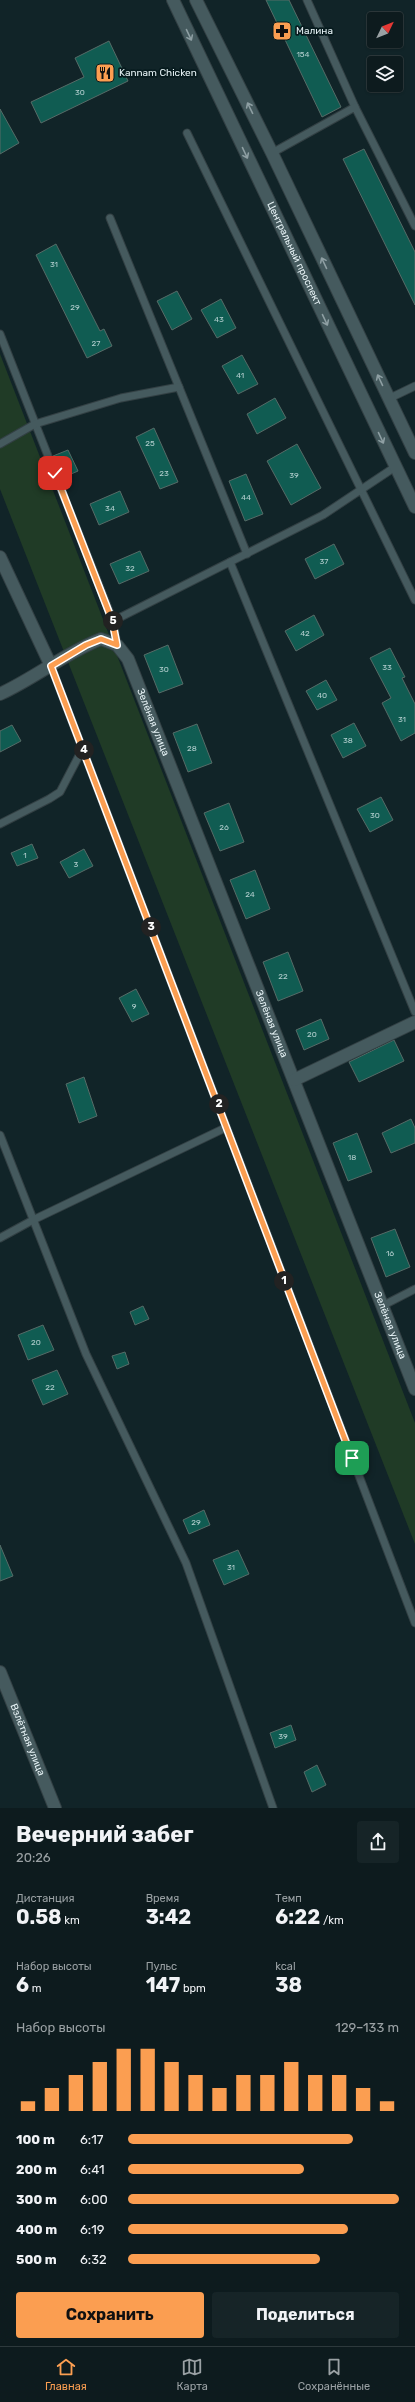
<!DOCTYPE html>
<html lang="ru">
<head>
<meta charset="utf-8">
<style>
  body { margin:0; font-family:Rubik,sans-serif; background:#162427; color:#f1f3f6; height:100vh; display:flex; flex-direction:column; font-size:15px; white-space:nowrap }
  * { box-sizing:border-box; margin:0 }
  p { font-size:13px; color:#9aa1a4 }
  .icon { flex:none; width:22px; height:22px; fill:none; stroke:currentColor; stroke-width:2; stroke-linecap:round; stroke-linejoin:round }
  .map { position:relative; height:1808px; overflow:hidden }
  .details { display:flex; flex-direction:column; background:#0d1b1e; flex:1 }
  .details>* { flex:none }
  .needle { width:26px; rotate:47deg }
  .tools { position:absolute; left:367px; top:12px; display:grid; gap:8px }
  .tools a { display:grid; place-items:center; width:36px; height:36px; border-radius:4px; background:#0d1b1e; box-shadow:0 1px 3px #0004,0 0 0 1px #2d393c; font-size:20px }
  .pin { position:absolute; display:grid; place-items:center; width:34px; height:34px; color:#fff; margin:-17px; border-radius:8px; box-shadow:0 2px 6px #0006 }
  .km { position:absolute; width:20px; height:20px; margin:-10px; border-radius:50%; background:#222; color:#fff; font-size:11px; line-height:20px; text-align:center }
  .round { display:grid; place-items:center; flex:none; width:42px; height:42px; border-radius:4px; background:#162427 }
  .headline { display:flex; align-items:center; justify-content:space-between; height:68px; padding:0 16px }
  h1 { font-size:22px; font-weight:700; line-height:30px }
  .metrics { display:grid; grid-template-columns:repeat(3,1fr); gap:6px; height:68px; padding:4px 16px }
  .metrics div { display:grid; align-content:center }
  .metrics b { font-size:20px; font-weight:700 }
  .metrics small { font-size:11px; font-weight:400 }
  .metrics p { font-size:11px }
  .chart { height:112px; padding:8px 16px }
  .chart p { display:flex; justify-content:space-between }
  .chart svg { width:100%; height:72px; margin-top:4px; stroke:#fb9e51; stroke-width:6 }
  .primary-button { display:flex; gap:8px; margin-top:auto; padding:8px 16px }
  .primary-button a { flex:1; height:46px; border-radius:4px; background:#fb9e51; color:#111; font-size:16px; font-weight:700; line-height:46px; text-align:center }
  .primary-button a+a { background:#162427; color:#f1f3f6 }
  ul { padding:0 16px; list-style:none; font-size:13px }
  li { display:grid; grid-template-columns:64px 48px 1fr; align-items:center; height:30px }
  li i { height:10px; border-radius:5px; background:#fb9e51 }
  .tabs { display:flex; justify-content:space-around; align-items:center; height:56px; border-top:1px solid #2d393c; background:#0d1b1e; font-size:11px; color:#9aa1a4 }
  .tabs a { display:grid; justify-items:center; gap:2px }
  .tabs .on { color:#fb9e51 }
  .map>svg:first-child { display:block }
  .green { fill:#203b26 }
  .building { fill:#105c52; stroke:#566b67 }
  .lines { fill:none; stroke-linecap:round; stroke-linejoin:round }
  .lane-casing { stroke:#334044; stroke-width:9 }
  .street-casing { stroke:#334044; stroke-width:14 }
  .secondary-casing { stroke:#334044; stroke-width:14 }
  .lane { stroke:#455a5e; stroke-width:7 }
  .street { stroke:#455a5e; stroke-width:12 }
  .secondary { stroke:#455a5e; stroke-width:12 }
  .oneway { stroke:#8e9fa3 }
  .route-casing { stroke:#fff; stroke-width:8 }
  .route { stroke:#fb9e51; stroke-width:5 }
  .labels { text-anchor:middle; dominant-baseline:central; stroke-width:3.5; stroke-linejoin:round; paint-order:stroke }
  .number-label { font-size:8px; fill:#b2cece }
  .poi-label { font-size:10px; fill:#e8f4f7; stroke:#071b1e; text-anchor:start }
  .street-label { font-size:10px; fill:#e8f4f7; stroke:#071b1e }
</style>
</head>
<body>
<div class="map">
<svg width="415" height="1808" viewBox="0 0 415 1808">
  <rect width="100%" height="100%" fill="#112428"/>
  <polygon class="green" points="0,354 415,1423 415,1544 0,489"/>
  <g class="building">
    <polygon points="266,0 289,0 341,107 322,117"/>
    <polygon points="109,41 128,81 41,123 31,102 84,77 75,58"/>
    <polygon points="0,109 19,143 0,154"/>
    <polygon points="364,149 415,252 415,305 343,159"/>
    <polygon points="56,244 100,331 104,329 112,346 87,358 36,255"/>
    <polygon points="177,291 192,319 172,330 157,301"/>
    <polygon points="221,299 236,328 217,338 201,310"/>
    <polygon points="242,355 258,384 238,394 222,366"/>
    <polygon points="275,398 286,418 257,434 247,414"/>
    <polygon points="154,428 178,482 160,489 136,437"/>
    <polygon points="297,444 321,488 291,505 267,461"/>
    <polygon points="68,450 78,471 62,478 53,456"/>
    <polygon points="246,474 263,514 245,521 229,481"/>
    <polygon points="120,491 129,512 99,525 90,504"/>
    <polygon points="334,544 344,564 315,579 305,559"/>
    <polygon points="140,551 149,571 119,584 110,564"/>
    <polygon points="314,615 324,635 296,651 285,631"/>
    <polygon points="168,645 183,684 159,693 144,655"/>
    <polygon points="390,648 405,677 402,678 415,704 415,733 401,741 382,703 391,698 370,658"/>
    <polygon points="326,680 337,700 317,710 306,691"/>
    <polygon points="354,723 366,746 343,758 331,735"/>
    <polygon points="197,724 212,763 188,772 173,733"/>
    <polygon points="12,725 21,741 0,752 0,731"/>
    <polygon points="381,797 393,820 370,832 357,809"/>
    <polygon points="229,803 244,842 220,851 204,813"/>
    <polygon points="32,844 38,858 17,866 11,853"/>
    <polygon points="84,849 93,866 69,878 60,862"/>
    <polygon points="255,870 270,909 246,919 230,880"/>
    <polygon points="288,952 303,991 278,1001 263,962"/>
    <polygon points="136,989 149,1014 132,1022 119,998"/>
    <polygon points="321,1019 329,1039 304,1050 296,1030"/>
    <polygon points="394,1040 404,1061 359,1082 349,1062"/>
    <polygon points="84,1077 97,1116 79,1123 66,1084"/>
    <polygon points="411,1119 415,1128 415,1143 391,1153 382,1133"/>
    <polygon points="357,1133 372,1172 348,1181 333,1143"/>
    <polygon points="395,1229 410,1267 386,1277 371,1238"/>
    <polygon points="143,1306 149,1319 135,1325 130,1312"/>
    <polygon points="43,1325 54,1350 28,1360 18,1335"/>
    <polygon points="125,1352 129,1364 117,1369 112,1356"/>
    <polygon points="57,1370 68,1394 43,1405 32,1380"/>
    <polygon points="204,1510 210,1525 189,1534 183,1520"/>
    <polygon points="0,1545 13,1576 0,1581"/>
    <polygon points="238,1550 249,1574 224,1585 213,1560"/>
    <polygon points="291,1725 296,1740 275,1748 270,1733"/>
    <polygon points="317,1765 326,1785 312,1792 304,1772"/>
  </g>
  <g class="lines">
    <g class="lane-casing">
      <g id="lane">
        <polyline points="307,0 355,107"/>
        <polyline points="187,133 415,600"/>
        <polyline points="272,153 355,107 415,226"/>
        <polyline points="110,218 247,554"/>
        <polyline points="0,334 113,621 323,515 395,467"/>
        <polyline points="388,399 415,386"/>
        <polyline points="0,444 35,424 121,398 179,387"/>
        <polyline points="230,562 415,1012"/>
        <polyline points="113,621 117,645"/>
        <polyline points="51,666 415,1623"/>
        <polyline points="0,824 49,799 60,792 83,748"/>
        <polyline points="0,1135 86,1354 186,1563 273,1808"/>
        <polyline points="0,1238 33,1220 225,1128"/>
        <polyline points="382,1306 415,1289"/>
      </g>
    </g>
    <g class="street-casing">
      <g id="street">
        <polyline points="0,557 51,666"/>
        <path id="s1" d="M0,694C35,678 65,653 101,639L117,645L128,659L415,1389"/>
        <polyline points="294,1080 415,1022"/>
        <path id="s2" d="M0,1672L55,1808"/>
      </g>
    </g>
    <g class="secondary-casing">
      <g id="secondary">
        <path id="s3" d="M173,0L415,507"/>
        <polyline points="196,0 272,153 415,453"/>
      </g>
    </g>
    <use href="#lane" class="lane"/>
    <use href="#street" class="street"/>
    <use href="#secondary" class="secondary"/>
  </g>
  <defs><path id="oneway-shaft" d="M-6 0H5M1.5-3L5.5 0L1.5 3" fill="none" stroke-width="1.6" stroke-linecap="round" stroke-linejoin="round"/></defs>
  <g class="oneway">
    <use href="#oneway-shaft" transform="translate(189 35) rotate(65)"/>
    <use href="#oneway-shaft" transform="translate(250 108) rotate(-116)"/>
    <use href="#oneway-shaft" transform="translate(245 153) rotate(65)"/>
    <use href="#oneway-shaft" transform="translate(324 263) rotate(-115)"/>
    <use href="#oneway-shaft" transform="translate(325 320) rotate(65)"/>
    <use href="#oneway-shaft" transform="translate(380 380) rotate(-115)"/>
    <use href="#oneway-shaft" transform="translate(381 438) rotate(65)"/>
  </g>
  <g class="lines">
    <g class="route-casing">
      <polyline id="route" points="55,473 112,620 117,645 101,639 86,645 51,666 352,1458"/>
    </g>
    <use href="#route" class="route"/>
  </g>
  <defs>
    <g id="pharmacy-square" transform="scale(1)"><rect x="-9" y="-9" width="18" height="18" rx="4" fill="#fb9e51" stroke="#071b1e"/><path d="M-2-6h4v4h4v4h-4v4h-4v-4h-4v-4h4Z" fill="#111"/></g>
    <g id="restaurant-square" transform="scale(1)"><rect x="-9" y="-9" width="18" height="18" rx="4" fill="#fb9e51" stroke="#071b1e"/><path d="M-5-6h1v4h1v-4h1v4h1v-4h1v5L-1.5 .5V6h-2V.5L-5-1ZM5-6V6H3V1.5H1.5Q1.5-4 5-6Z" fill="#111"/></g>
  </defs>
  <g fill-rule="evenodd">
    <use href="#pharmacy-square" x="282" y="31"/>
    <use href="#restaurant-square" x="105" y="73"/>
  </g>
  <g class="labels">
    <g class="number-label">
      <text x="303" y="54">154</text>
      <text x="80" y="92">30</text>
      <text x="54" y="264">31</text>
      <text x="75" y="307">29</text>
      <text x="219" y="319">43</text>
      <text x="96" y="343">27</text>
      <text x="240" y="375">41</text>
      <text x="150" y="443">25</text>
      <text x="164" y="473">23</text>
      <text x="294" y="475">39</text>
      <text x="246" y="497">44</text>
      <text x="110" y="508">34</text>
      <text x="324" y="561">37</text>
      <text x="130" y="568">32</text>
      <text x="305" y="633">42</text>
      <text x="387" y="667">33</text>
      <text x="164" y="669">30</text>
      <text x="322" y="695">40</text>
      <text x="402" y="719">31</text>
      <text x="348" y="740">38</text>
      <text x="192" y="748">28</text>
      <text x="375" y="815">30</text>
      <text x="224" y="827">26</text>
      <text x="25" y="855">1</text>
      <text x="76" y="864">3</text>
      <text x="250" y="894">24</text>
      <text x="283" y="976">22</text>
      <text x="134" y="1006">9</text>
      <text x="312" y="1034">20</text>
      <text x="352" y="1157">18</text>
      <text x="390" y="1253">16</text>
      <text x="36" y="1342">20</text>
      <text x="50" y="1387">22</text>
      <text x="196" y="1522">29</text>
      <text x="231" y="1567">31</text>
      <text x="283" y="1736">39</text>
    </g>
    <g class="poi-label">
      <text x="296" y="31">Малина</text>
      <text x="119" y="73">Kannam Chicken</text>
    </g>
    <g class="street-label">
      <text stroke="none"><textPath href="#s3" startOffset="281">Центральный проспект</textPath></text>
      <text stroke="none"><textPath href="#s1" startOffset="218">Зелёная улица</textPath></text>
      <text stroke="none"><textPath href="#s1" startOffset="542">Зелёная улица</textPath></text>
      <text stroke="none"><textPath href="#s1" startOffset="866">Зелёная улица</textPath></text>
      <text stroke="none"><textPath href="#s2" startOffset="73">Взлётная улица</textPath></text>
    </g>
  </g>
</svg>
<div class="tools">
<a><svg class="needle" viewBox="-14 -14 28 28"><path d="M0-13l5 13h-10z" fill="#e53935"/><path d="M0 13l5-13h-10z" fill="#9aa1a4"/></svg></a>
<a><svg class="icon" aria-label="layers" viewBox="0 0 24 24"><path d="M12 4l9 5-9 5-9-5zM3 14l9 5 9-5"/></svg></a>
</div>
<div class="pin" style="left:352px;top:1458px;background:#1e9e55"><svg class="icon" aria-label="arrive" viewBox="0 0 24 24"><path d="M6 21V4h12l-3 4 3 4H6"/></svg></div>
<div class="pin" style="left:55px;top:473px;background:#d93025"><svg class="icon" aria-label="check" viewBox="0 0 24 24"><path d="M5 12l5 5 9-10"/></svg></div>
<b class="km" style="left:284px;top:1281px">1</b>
<b class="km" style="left:219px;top:1104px">2</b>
<b class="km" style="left:151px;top:927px">3</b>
<b class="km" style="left:84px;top:750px">4</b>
<b class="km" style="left:113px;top:621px">5</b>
</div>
<section class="details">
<div class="headline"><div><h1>Вечерний забег</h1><p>20:26</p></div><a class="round"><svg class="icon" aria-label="share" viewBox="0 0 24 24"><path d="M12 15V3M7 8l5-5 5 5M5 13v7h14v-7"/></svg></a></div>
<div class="metrics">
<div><p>Дистанция</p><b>0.58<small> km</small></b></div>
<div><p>Время</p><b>3:42</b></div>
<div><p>Темп</p><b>6:22<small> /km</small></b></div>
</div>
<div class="metrics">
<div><p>Набор высоты</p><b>6<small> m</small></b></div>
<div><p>Пульс</p><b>147<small> bpm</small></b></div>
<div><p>kcal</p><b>38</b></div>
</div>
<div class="chart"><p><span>Набор высоты</span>129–133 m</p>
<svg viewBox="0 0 160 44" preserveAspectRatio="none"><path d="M5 44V38M15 44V30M25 44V22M35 44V14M45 44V6M55 44V6M65 44V14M75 44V22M85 44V30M95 44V22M105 44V22M115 44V14M125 44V22M135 44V22M145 44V30M155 44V38"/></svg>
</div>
<ul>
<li><b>100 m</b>6:17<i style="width:83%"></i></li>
<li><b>200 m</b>6:41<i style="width:65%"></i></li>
<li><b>300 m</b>6:00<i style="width:100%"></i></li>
<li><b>400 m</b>6:19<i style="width:81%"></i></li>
<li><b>500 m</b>6:32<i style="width:71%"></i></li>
</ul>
<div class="primary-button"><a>Сохранить</a><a>Поделиться</a></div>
</section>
<nav class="tabs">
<a class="on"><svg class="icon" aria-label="home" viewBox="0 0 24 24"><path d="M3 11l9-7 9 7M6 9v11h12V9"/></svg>Главная</a>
<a><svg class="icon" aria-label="map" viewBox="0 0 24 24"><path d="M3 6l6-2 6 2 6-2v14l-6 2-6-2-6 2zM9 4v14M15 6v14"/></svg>Карта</a>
<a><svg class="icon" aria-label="saved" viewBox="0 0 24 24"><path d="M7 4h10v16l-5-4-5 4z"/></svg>Сохранённые</a>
</nav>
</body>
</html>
